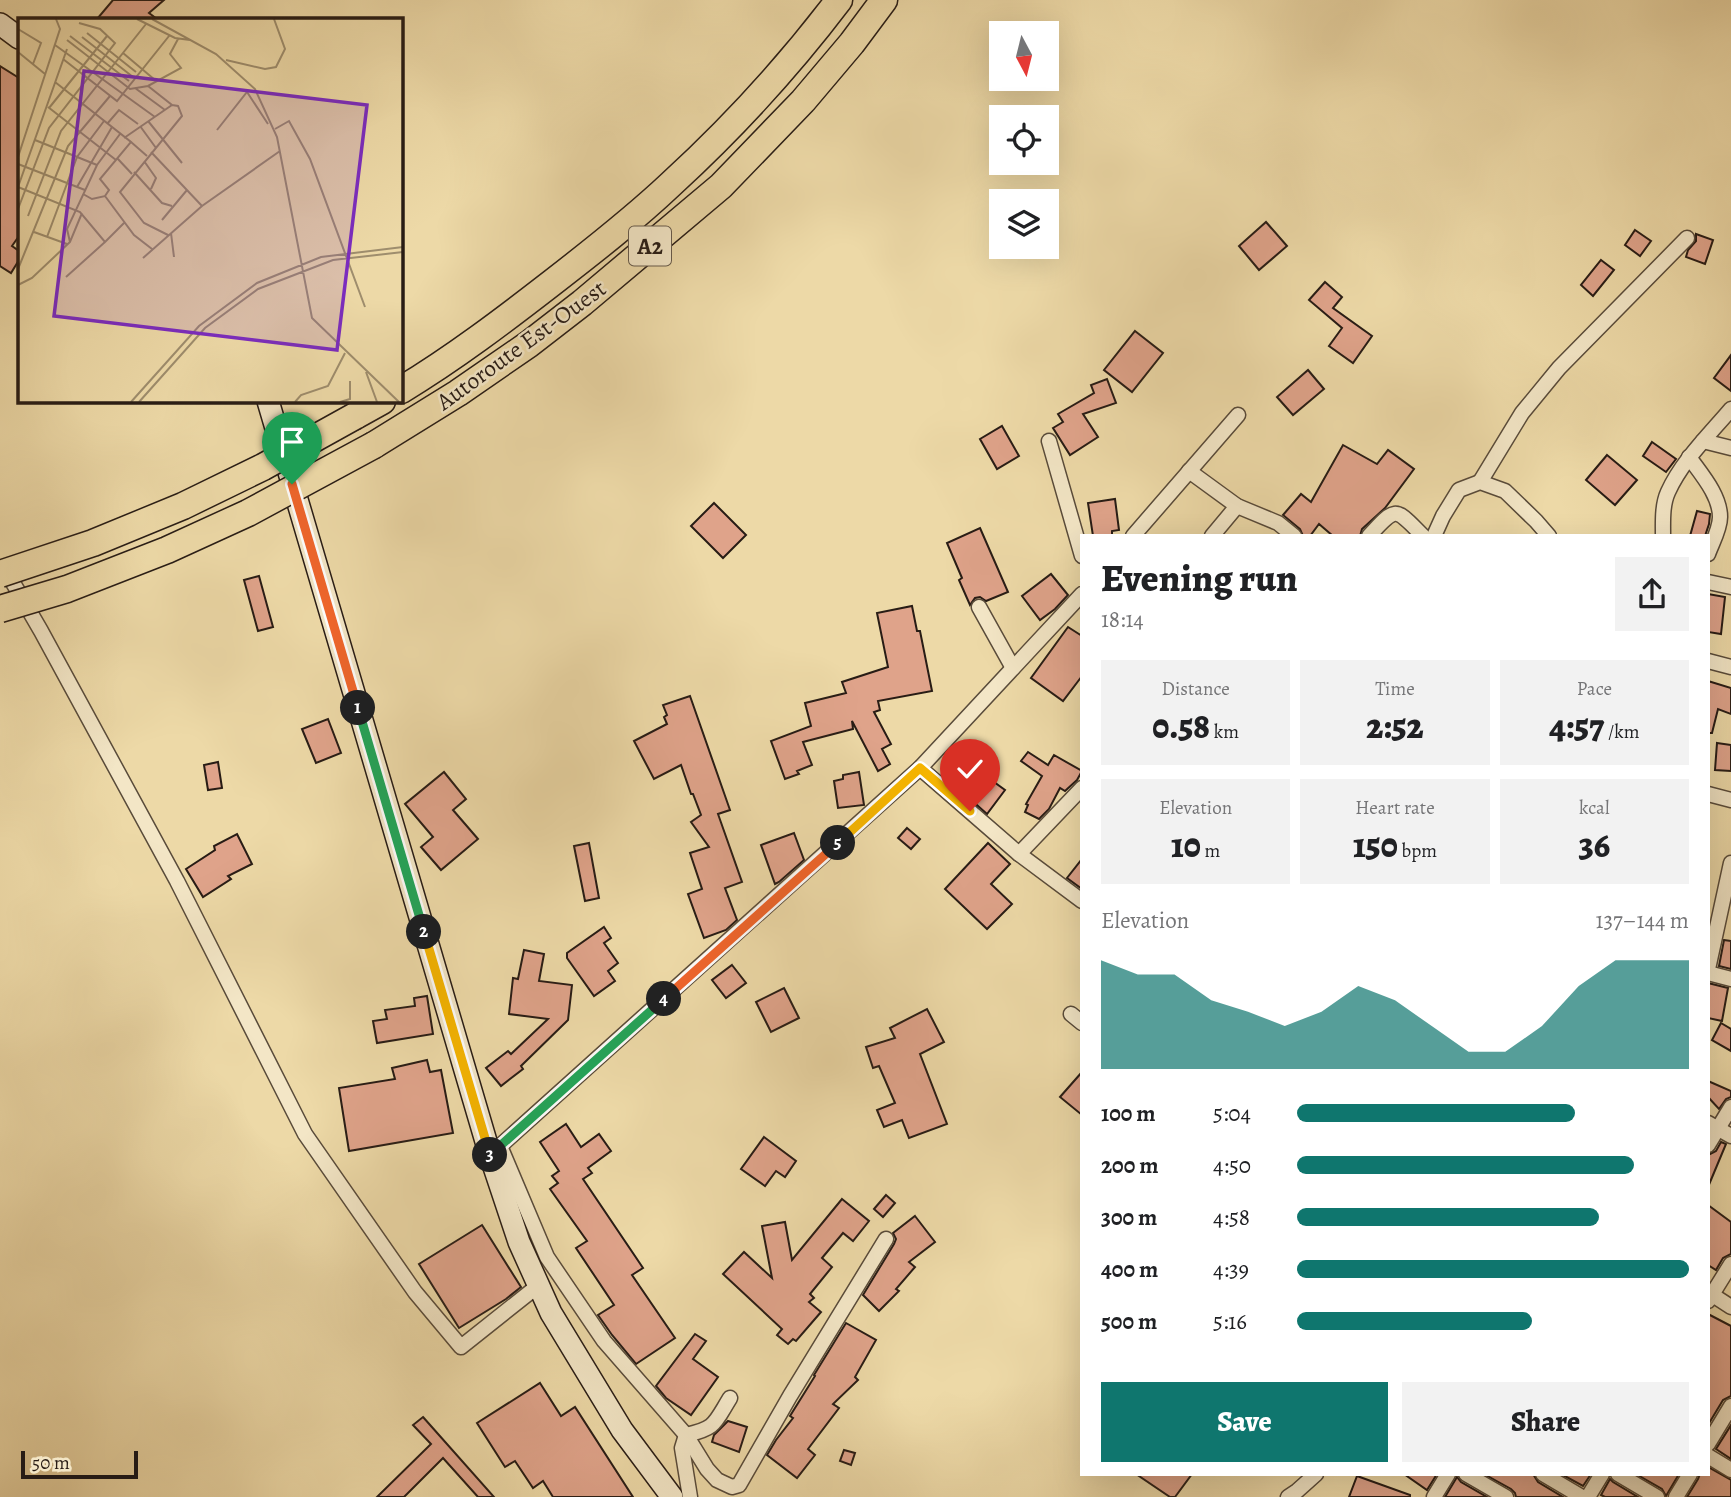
<!DOCTYPE html>
<html lang="en">
<head>
<meta charset="utf-8">
<style>
  body { margin:0; font-family:Alegreya,serif; background:#f2f2f2; color:#202124; height:100vh; display:flex; flex-direction:column; font-size:26px; white-space:nowrap }
  * { box-sizing:border-box; margin:0 }
  p { font-size:23px; color:#757577 }
  .icon { flex:none; width:38px; height:38px; fill:none; stroke:currentColor; stroke-width:2; stroke-linecap:round; stroke-linejoin:round }
  .map { position:relative; flex:1; overflow:hidden }
  .panel { position:absolute; left:1080px; top:534px; width:630px; height:942px; display:flex; flex-direction:column; background:#fff; border-radius:0px; box-shadow:0 7px 28px #0002 }
  .panel>* { flex:none }
  .needle { width:46px; rotate:173deg }
  .controls { position:absolute; left:989px; top:21px; display:grid; gap:14px }
  .controls a { display:grid; place-items:center; width:70px; height:70px; border-radius:0px; background:#fff; box-shadow:0 7px 28px #0002; font-size:35px }
  .scale { position:absolute; left:21px; bottom:18px; width:117px; box-sizing:border-box; padding-left:7px; border:4px solid #281c15; border-top:0; font-size:19px; line-height:24px; white-space:nowrap; color:#281c15; -webkit-text-stroke:5px #f3e6c6; paint-order:stroke }
  .pin { position:absolute; display:grid; place-items:center; width:60px; height:60px; color:#fff; margin:-72px -30px; border-radius:50% 50% 50% 0; rotate:-45deg; box-shadow:0 0 7px #0007 }
  .pin .icon { rotate:45deg }
  .km { position:absolute; width:35px; height:35px; margin:-18px; border-radius:50%; background:#222; color:#fff; font-size:19px; line-height:35px; text-align:center }
  .round { display:grid; place-items:center; flex:none; width:74px; height:74px; border-radius:0px; background:#f2f2f2 }
  .headline { display:flex; align-items:center; justify-content:space-between; height:119px; padding:0 21px }
  h1 { font-size:38px; font-weight:800; line-height:52px }
  .stats { display:grid; grid-template-columns:repeat(3,1fr); gap:10px; height:119px; padding:7px 21px }
  .stats div { display:grid; align-content:center; border-radius:0px; background:#f2f2f2; text-align:center }
  .stats b { font-size:35px; font-weight:800 }
  .stats small { font-size:19px; font-weight:400 }
  .stats p { font-size:19px }
  .chart { height:196px; padding:14px 21px }
  .chart p { display:flex; justify-content:space-between }
  .chart svg { width:100%; height:126px; margin-top:7px; fill:#0f766e; opacity:.7 }
  .cta { display:flex; gap:14px; margin-top:auto; padding:14px 21px }
  .cta a { flex:1; height:80px; border-radius:0px; background:#0f766e; color:#fff; font-size:28px; font-weight:800; line-height:80px; text-align:center }
  .cta a+a { background:#f2f2f2; color:#202124 }
  ul { padding:0 21px; list-style:none; font-size:23px }
  li { display:grid; grid-template-columns:112px 84px 1fr; align-items:center; height:52px }
  li i { height:18px; border-radius:9px; background:#0f766e }
  .map>svg:first-child { display:block }
  .building { fill:#dfa38a; stroke:#281c15; stroke-width:2 }
  .lines { fill:none; stroke-linecap:round; stroke-linejoin:round }
  .street-casing { stroke:#594b3a; stroke-width:17 }
  .secondary-casing { stroke:#281c15; stroke-width:24 }
  .highway-casing { stroke:#281c15; stroke-width:29 }
  .street { stroke:#f3e6c6; stroke-width:14 }
  .secondary { stroke:#f3e6c6; stroke-width:21 }
  .highway { stroke:#edd9a7; stroke-width:26 }
  .highway-bridge-casing { stroke:#281c15; stroke-width:29; stroke-linecap:butt }
  .highway-bridge { stroke:#edd9a7; stroke-width:26 }
  .split-1-casing { stroke:#fff; stroke-width:14 }
  .split-2-casing { stroke:#fff; stroke-width:14 }
  .split-3-casing { stroke:#fff; stroke-width:14 }
  .split-4-casing { stroke:#fff; stroke-width:14 }
  .split-5-casing { stroke:#fff; stroke-width:14 }
  .split-6-casing { stroke:#fff; stroke-width:14 }
  .split-1 { stroke:#f0652b; stroke-width:9 }
  .split-2 { stroke:#22a559; stroke-width:9 }
  .split-3 { stroke:#f5b400; stroke-width:9 }
  .split-4 { stroke:#22a559; stroke-width:9 }
  .split-5 { stroke:#f0652b; stroke-width:9 }
  .split-6 { stroke:#f5b400; stroke-width:9 }
  .labels { text-anchor:middle; dominant-baseline:central; stroke-width:5; stroke-linejoin:round; paint-order:stroke }
  .shield { fill:#f3e6c6; stroke:#65594a; stroke-width:2 }
  .shield-label { font-size:23px; font-weight:bold; fill:#281c15 }
  .street-label { font-size:24px; fill:#281c15; stroke:#f3e6c6 }
  .inset-road { fill:none; stroke:#9e8d6d; stroke-width:2 }
  .view { fill:#7b2cbf; fill-opacity:0.15; stroke:#7b2cbf; stroke-width:3.5 }
  .inset-edge { fill:none; stroke:#281c15; stroke-width:3.5 }
</style>
</head>
<body>
<div class="map">
<svg width="1731" height="1497" viewBox="0 0 1731 1497">
  <rect width="100%" height="100%" fill="#edd9a7"/>
  <filter id="stains"><feTurbulence type="fractalNoise" baseFrequency=".00286" numOctaves="4"/><feColorMatrix values="0 0 0 0 .2 0 0 0 0 .09 0 0 0 0 .02 0 0 0 .5 -.17"/></filter>
  <radialGradient id="worn" r=".72"><stop offset=".6" stop-color="#630" stop-opacity="0"/><stop offset="1" stop-color="#630" stop-opacity=".3"/></radialGradient>
  <g class="building">
    <polygon points="113,0 164,0 149,13 157,19 97,19"/>
    <polygon points="0,66 19,78 19,236 12,246 19,251 19,260 11,273 0,266"/>
    <polygon points="1266,222 1287,246 1259,270 1239,246"/>
    <polygon points="1635,230 1651,241 1640,256 1625,245"/>
    <polygon points="1696,234 1713,240 1705,264 1686,257 1688,250 1696,241"/>
    <polygon points="1601,260 1614,270 1593,296 1581,285"/>
    <polygon points="1325,282 1342,297 1333,308 1372,336 1353,363 1329,346 1342,328 1309,300"/>
    <polygon points="1135,331 1163,353 1132,392 1104,370"/>
    <polygon points="1731,355 1731,391 1714,378"/>
    <polygon points="1308,370 1324,389 1293,415 1277,397"/>
    <polygon points="1107,379 1116,403 1083,414 1098,437 1070,455 1053,428 1063,422 1058,414 1094,393 1091,385"/>
    <polygon points="1002,426 1019,456 997,469 980,439"/>
    <polygon points="1652,442 1676,459 1666,472 1643,456"/>
    <polygon points="1343,445 1377,464 1388,450 1414,469 1385,508 1362,529 1360,536 1333,536 1319,524 1310,536 1303,536 1300,529 1283,515 1301,494 1311,502"/>
    <polygon points="1607,455 1637,480 1615,505 1586,480"/>
    <polygon points="1115,499 1119,530 1112,531 1112,536 1093,536 1088,503"/>
    <polygon points="714,503 746,535 723,558 691,526"/>
    <polygon points="1697,511 1710,514 1709,524 1705,536 1690,536"/>
    <polygon points="980,528 1008,592 986,601 980,597 975,598 970,605 959,580 962,578 947,543"/>
    <polygon points="1051,574 1068,595 1055,609 1040,620 1022,596"/>
    <polygon points="259,576 273,627 258,631 244,580"/>
    <polygon points="1708,594 1725,597 1721,634 1708,632"/>
    <polygon points="912,606 917,631 920,631 932,691 878,701 880,710 874,712 891,744 882,749 890,764 878,771 852,721 853,729 803,742 812,765 797,771 799,774 785,779 771,741 811,726 805,703 846,693 842,682 888,667 877,613"/>
    <polygon points="1068,627 1082,636 1082,676 1063,701 1031,678"/>
    <polygon points="1708,681 1731,688 1731,714 1718,709 1712,733 1708,733"/>
    <polygon points="690,696 730,810 718,814 742,882 725,888 737,920 726,930 704,938 688,894 702,889 690,853 709,847 691,822 701,815 693,794 691,794 681,765 654,779 634,741 667,724 664,717 667,715 663,705"/>
    <polygon points="328,719 341,753 316,763 302,729"/>
    <polygon points="1717,743 1731,745 1731,771 1715,770"/>
    <polygon points="1028,752 1048,765 1054,755 1082,771 1077,780 1065,791 1060,788 1049,809 1039,819 1025,812 1028,805 1026,804 1042,776 1021,761"/>
    <polygon points="218,762 222,788 208,790 204,765"/>
    <polygon points="976,769 1005,790 987,814 960,790"/>
    <polygon points="444,772 466,799 453,810 478,839 441,870 421,847 433,837 405,804"/>
    <polygon points="859,772 864,805 838,808 834,781 843,779 843,775"/>
    <polygon points="907,828 920,839 911,849 898,838"/>
    <polygon points="794,833 804,860 779,882 775,884 761,845"/>
    <polygon points="237,834 252,864 228,876 231,879 203,897 186,869 215,850 214,846"/>
    <polygon points="589,843 599,898 585,901 574,846"/>
    <polygon points="988,843 1010,864 991,884 1012,904 987,929 945,889"/>
    <polygon points="1082,859 1082,889 1067,878"/>
    <polygon points="604,927 611,938 604,943 618,963 608,971 615,981 594,996 567,958 567,953"/>
    <polygon points="1724,940 1731,941 1731,969 1719,966"/>
    <polygon points="524,950 544,954 539,981 572,985 568,1020 521,1066 523,1069 501,1086 486,1068 508,1051 511,1054 548,1019 509,1014 513,978 518,979"/>
    <polygon points="732,965 746,983 726,998 712,980"/>
    <polygon points="1708,983 1728,988 1722,1021 1708,1018"/>
    <polygon points="784,988 799,1018 771,1032 756,1002"/>
    <polygon points="427,996 433,1034 377,1043 373,1021 387,1019 385,1010 415,1006 414,998"/>
    <polygon points="927,1009 944,1042 920,1054 947,1124 909,1138 902,1120 884,1127 877,1110 895,1103 879,1066 873,1068 866,1047 895,1038 890,1028"/>
    <polygon points="1721,1023 1731,1029 1731,1051 1712,1040"/>
    <polygon points="427,1060 430,1072 441,1070 453,1133 349,1151 339,1088 395,1079 392,1068"/>
    <polygon points="1082,1072 1082,1115 1060,1097"/>
    <polygon points="1708,1081 1731,1091 1731,1097 1726,1099 1719,1109 1708,1097"/>
    <polygon points="566,1124 581,1147 599,1134 611,1151 588,1168 592,1173 583,1179 643,1268 632,1275 675,1338 636,1364 612,1335 598,1315 614,1305 576,1248 587,1241 550,1189 558,1183 552,1176 559,1171 540,1142"/>
    <polygon points="764,1137 796,1161 785,1177 776,1171 765,1186 741,1169"/>
    <polygon points="1721,1142 1726,1144 1708,1187 1708,1155 1716,1151"/>
    <polygon points="886,1195 895,1203 883,1217 874,1209"/>
    <polygon points="842,1199 869,1221 853,1241 843,1233 822,1258 832,1267 810,1294 814,1298 809,1302 821,1312 796,1341 793,1339 788,1344 777,1335 782,1329 723,1274 744,1252 772,1278 762,1226 785,1222 792,1260"/>
    <polygon points="1708,1205 1731,1222 1731,1254 1723,1258 1716,1270 1708,1265"/>
    <polygon points="915,1216 935,1242 909,1262 915,1267 896,1289 899,1291 879,1311 863,1295 894,1244 896,1239 893,1233"/>
    <polygon points="482,1225 521,1287 506,1299 459,1328 419,1264"/>
    <polygon points="1708,1314 1731,1326 1731,1396 1723,1400 1708,1425"/>
    <polygon points="846,1323 876,1340 855,1377 858,1380 833,1404 839,1408 808,1449 815,1455 797,1478 767,1455 776,1440 793,1418 790,1416 815,1376 814,1375"/>
    <polygon points="695,1334 706,1341 693,1359 718,1377 691,1415 666,1398 656,1386"/>
    <polygon points="540,1383 561,1416 575,1407 633,1497 553,1497 543,1481 533,1488 515,1461 505,1467 477,1423"/>
    <polygon points="423,1417 494,1497 478,1497 443,1458 404,1497 377,1497 431,1444 413,1425"/>
    <polygon points="728,1421 747,1427 739,1452 712,1442 714,1435"/>
    <polygon points="1731,1425 1731,1459 1716,1449"/>
    <polygon points="844,1450 855,1453 851,1465 840,1461"/>
    <polygon points="1708,1467 1731,1480 1731,1497 1687,1497 1698,1479 1700,1474 1708,1474"/>
    <polygon points="1136,1474 1192,1474 1175,1497 1170,1497"/>
    <polygon points="1404,1474 1437,1474 1427,1490"/>
    <polygon points="1484,1474 1533,1474 1538,1482 1563,1497 1516,1497 1515,1493 1511,1489"/>
    <polygon points="1561,1474 1591,1474 1583,1486"/>
    <polygon points="1636,1474 1679,1474 1666,1496 1662,1489"/>
    <polygon points="1357,1476 1410,1495 1410,1497 1349,1497"/>
    <polygon points="1457,1477 1461,1482 1487,1497 1445,1497"/>
    <polygon points="1610,1479 1613,1482 1638,1497 1605,1497 1601,1495"/>
  </g>
  <g class="lines">
    <g class="street-casing">
      <g id="street">
        <polyline points="1049,441 1082,556"/>
        <polyline points="1703,441 1731,448"/>
        <path d="M1689,457C1701,474 1720,495 1720,517C1720,529 1712,543 1708,554"/>
        <polyline points="1189,471 1237,506 1278,523 1294,536"/>
        <polyline points="1480,482 1522,413 1559,368 1687,238"/>
        <polyline points="1133,536 1238,415"/>
        <polyline points="1212,536 1237,506"/>
        <path d="M1369,536C1397,505 1395,508 1423,536"/>
        <polyline points="1434,536 1443,516 1459,490 1480,482 1505,491 1536,521 1549,536"/>
        <path d="M1663,536C1663,522 1662,505 1668,492C1682,461 1709,435 1731,409"/>
        <polyline points="5,569 41,631 177,881 305,1134 415,1292 461,1347 539,1285"/>
        <polyline points="1708,582 1731,587"/>
        <polyline points="979,607 1013,668"/>
        <polyline points="1708,661 1731,667"/>
        <polyline points="920,768 1019,854 1082,901"/>
        <polyline points="1708,794 1731,800"/>
        <polyline points="1019,854 1082,788"/>
        <polyline points="1708,969 1731,863"/>
        <polyline points="1708,973 1731,979"/>
        <polyline points="1071,1014 1082,1023"/>
        <polyline points="1708,1123 1731,1136"/>
        <polyline points="1708,1145 1731,1107"/>
        <polyline points="500,1146 547,1257 604,1341 686,1435 707,1469 717,1480 732,1487 739,1485 790,1396 886,1239"/>
        <polyline points="490,1155 920,768 1082,594"/>
        <polyline points="1708,1292 1731,1307"/>
        <polyline points="1708,1301 1731,1264"/>
        <polyline points="1708,1444 1731,1406"/>
        <polyline points="1708,1456 1731,1470"/>
        <polyline points="1466,1474 1506,1497"/>
        <polyline points="1543,1474 1582,1497"/>
        <polyline points="1618,1474 1657,1497"/>
        <path d="M690,1497L682,1448L686,1435C716,1428 714,1424 730,1398"/>
        <polyline points="1288,1497 1297,1491 1316,1474"/>
        <polyline points="1434,1497 1448,1474"/>
        <polyline points="1588,1497 1602,1474"/>
        <polyline points="1676,1497 1690,1474"/>
      </g>
    </g>
    <g class="secondary-casing">
      <g id="secondary">
        <polyline points="0,24 19,38"/>
        <polyline points="268,401 490,1155 519,1242 551,1313 622,1430 672,1497"/>
      </g>
    </g>
    <g class="highway-casing">
      <g id="highway">
        <path d="M401,390C454,358 504,320 553,282C593,251 634,219 671,184C732,128 789,66 839,0"/>
        <polyline points="355,416 382,401"/>
        <polyline points="374,445 458,393 529,344 582,303 721,186 803,101 852,43 884,0"/>
      </g>
    </g>
    <use href="#street" class="street"/>
    <use href="#secondary" class="secondary"/>
    <use href="#highway" class="highway"/>
    <g class="highway-bridge-casing">
      <g id="highway-bridge">
        <polyline points="0,574 93,543 183,506 263,467 355,416"/>
        <polyline points="0,609 67,589 167,550 248,513 374,445"/>
      </g>
    </g>
    <use href="#highway-bridge" class="highway-bridge"/>
  </g>
  <g class="lines">
    <g class="split-1-casing">
      <polyline id="split-1" points="292,484 358,708"/>
    </g>
    <g class="split-2-casing">
      <polyline id="split-2" points="358,708 424,932"/>
    </g>
    <g class="split-3-casing">
      <polyline id="split-3" points="424,932 490,1155"/>
    </g>
    <g class="split-4-casing">
      <polyline id="split-4" points="490,1155 664,999"/>
    </g>
    <g class="split-5-casing">
      <polyline id="split-5" points="664,999 838,843"/>
    </g>
    <g class="split-6-casing">
      <polyline id="split-6" points="838,843 920,768 970,811"/>
    </g>
    <use href="#split-1" class="split-1"/>
    <use href="#split-2" class="split-2"/>
    <use href="#split-3" class="split-3"/>
    <use href="#split-4" class="split-4"/>
    <use href="#split-5" class="split-5"/>
    <use href="#split-6" class="split-6"/>
  </g>
  <g class="labels">
    <rect class="shield" x="629" y="226.5" width="42" height="39" rx="5"/>
    <g class="shield-label">
      <text x="650" y="246">A2</text>
    </g>
    <g class="street-label">
      <text transform="translate(521 345) rotate(-36)">Autoroute Est-Ouest</text>
    </g>
  </g>
  <g transform="translate(18 18)">
    <rect width="385" height="385" fill="#edd9a7"/>
    <path class="inset-road" d="M119,1L157,20L172,22M134,1L198,36L237,71L259,119L294,300L381,384M0,11L23,25L15,46M69,15L118,54M52,18L111,63M64,19L115,59M49,22L112,71L130,68L163,50L152,36L160,21M37,27L137,99M0,34L27,56M105,35L137,62M45,41L99,83L151,18M208,42L247,51L258,49L267,31L256,1M37,64L113,124L82,161L91,172L87,178M117,70L147,92M30,89L98,142M31,90L89,18M130,103L164,145M89,106L101,92L120,106M122,108L138,130M257,111L271,103L292,141L347,289M199,112L229,74L250,106M106,120L154,87L130,68M17,122L79,147M113,124L129,138M133,134L184,188M0,139L42,11L38,1M99,140L114,156M126,143L138,160L133,171M0,146L67,172M116,154L144,185L154,188M0,169L49,31M0,169L62,194L87,224L106,205M59,169L94,109M65,176L74,181L87,178L116,217L134,231M0,191L31,110L97,25L82,11L61,5M10,198L43,113L128,6M144,202L169,172M16,214L49,226M153,215L156,239M150,217L126,205L102,174L164,98L160,88L154,87M29,219L59,139L86,103M52,224L49,211L79,147L102,116M125,240L184,188L262,133M0,251L50,128L92,78M48,259L87,224M0,267L14,260L52,224L64,195M348,354L359,384M113,384L181,308L239,265L303,239L385,229M121,384L187,310L240,271L315,242L385,234M277,384L283,377L310,368L327,335M322,384L332,381V363"/>
    <path class="view" d="M66,53L349,87L319,332L36,298Z"/>
    <rect width="385" height="385" class="inset-edge"/>
  </g>
  <rect width="100%" height="100%" filter="url(#stains)"/>
  <rect width="100%" height="100%" fill="url(#worn)"/>
</svg>
<div class="controls">
<a><svg class="needle" viewBox="-14 -14 28 28"><path d="M0-13l5 13h-10z" fill="#e53935"/><path d="M0 13l5-13h-10z" fill="#757577"/></svg></a>
<a><svg class="icon" aria-label="locate" viewBox="0 0 24 24"><circle cx="12" cy="12" r="6"/><path d="M12 2v4M12 18v4M2 12h4M18 12h4"/></svg></a>
<a><svg class="icon" aria-label="layers" viewBox="0 0 24 24"><path d="M12 4l9 5-9 5-9-5zM3 14l9 5 9-5"/></svg></a>
</div>
<div class="scale">50 m</div>
<div class="pin" style="left:292px;top:484px;background:#1e9e55"><svg class="icon" aria-label="arrive" viewBox="0 0 24 24"><path d="M6 21V4h12l-3 4 3 4H6"/></svg></div>
<div class="pin" style="left:970px;top:811px;background:#d93025"><svg class="icon" aria-label="check" viewBox="0 0 24 24"><path d="M5 12l5 5 9-10"/></svg></div>
<b class="km" style="left:358px;top:708px">1</b>
<b class="km" style="left:424px;top:932px">2</b>
<b class="km" style="left:490px;top:1155px">3</b>
<b class="km" style="left:664px;top:999px">4</b>
<b class="km" style="left:838px;top:843px">5</b>
<section class="panel">
<div class="headline"><div><h1>Evening run</h1><p>18:14</p></div><a class="round"><svg class="icon" aria-label="share" viewBox="0 0 24 24"><path d="M12 15V3M7 8l5-5 5 5M5 13v7h14v-7"/></svg></a></div>
<div class="stats">
<div><p>Distance</p><b>0.58<small> km</small></b></div>
<div><p>Time</p><b>2:52</b></div>
<div><p>Pace</p><b>4:57<small> /km</small></b></div>
</div>
<div class="stats">
<div><p>Elevation</p><b>10<small> m</small></b></div>
<div><p>Heart rate</p><b>150<small> bpm</small></b></div>
<div><p>kcal</p><b>36</b></div>
</div>
<div class="chart"><p><span>Elevation</span>137–144 m</p>
<svg viewBox="0 0 160 44" preserveAspectRatio="none"><path d="M0 44V6L10 11L20 11L30 20L40 24L50 29L60 24L70 15L80 20L90 29L100 38L110 38L120 29L130 15L140 6L150 6L160 6V44z"/></svg>
</div>
<ul>
<li><b>100 m</b>5:04<i style="width:71%"></i></li>
<li><b>200 m</b>4:50<i style="width:86%"></i></li>
<li><b>300 m</b>4:58<i style="width:77%"></i></li>
<li><b>400 m</b>4:39<i style="width:100%"></i></li>
<li><b>500 m</b>5:16<i style="width:60%"></i></li>
</ul>
<div class="cta"><a>Save</a><a>Share</a></div>
</section>
</div>
</body>
</html>
